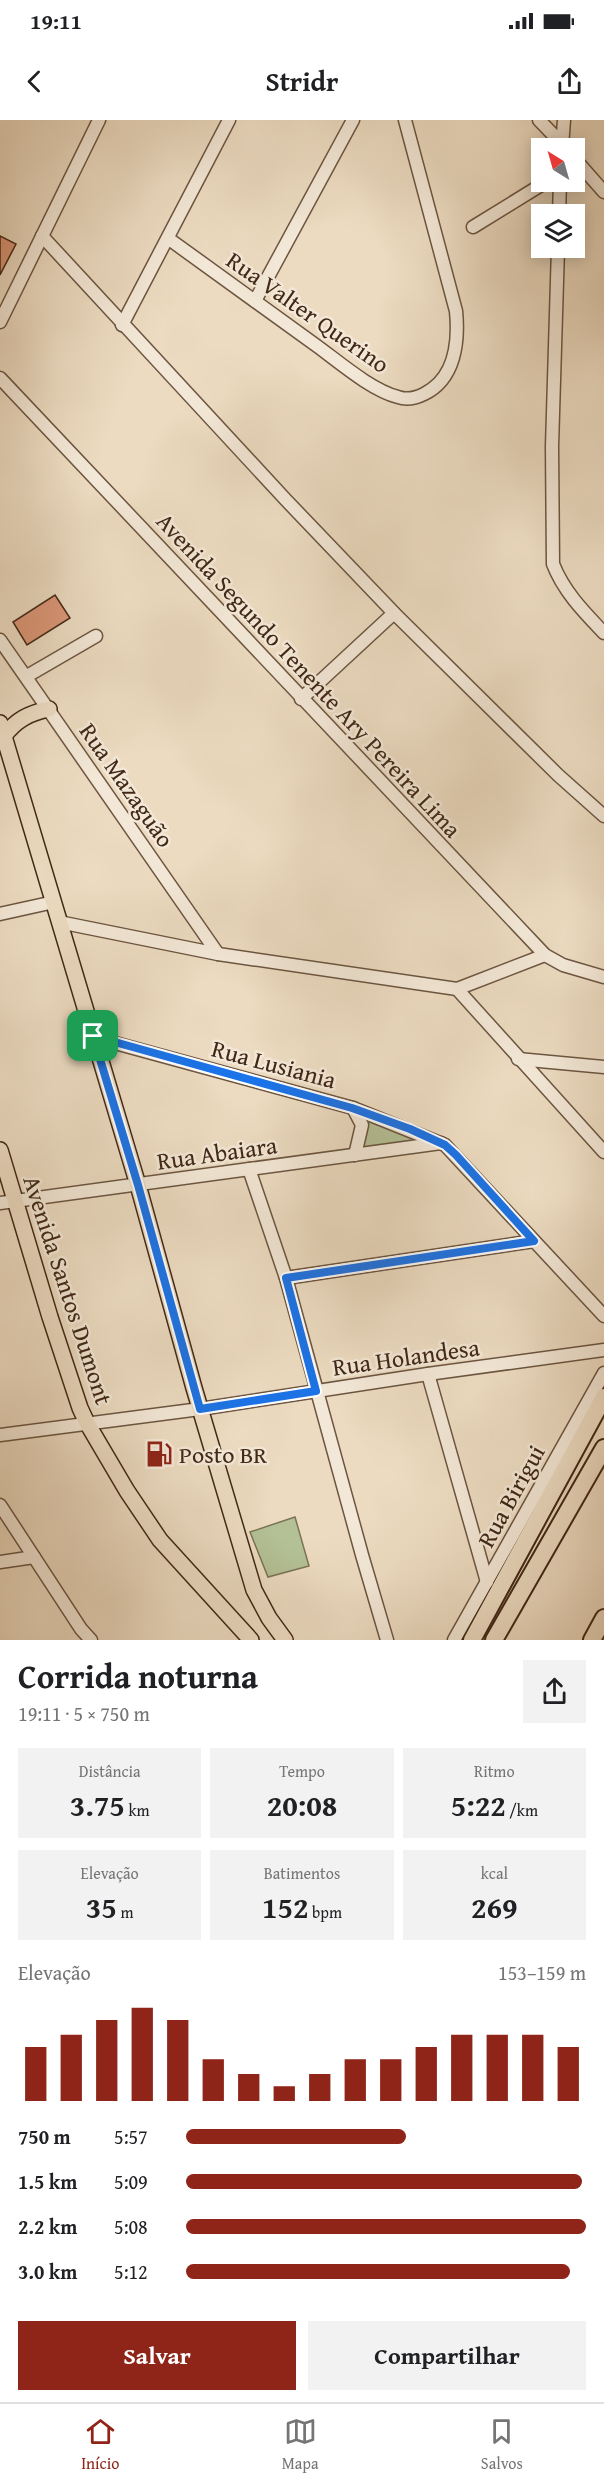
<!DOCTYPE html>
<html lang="pt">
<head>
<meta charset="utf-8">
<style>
  body { margin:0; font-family:"Gentium Book Plus",serif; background:#f2f2f2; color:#202124; height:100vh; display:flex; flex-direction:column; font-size:22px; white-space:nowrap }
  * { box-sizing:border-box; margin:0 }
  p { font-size:20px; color:#757577 }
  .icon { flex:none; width:33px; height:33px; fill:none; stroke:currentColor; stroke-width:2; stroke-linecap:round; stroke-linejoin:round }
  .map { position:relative; height:1520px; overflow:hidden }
  .details { display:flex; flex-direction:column; background:#fff; flex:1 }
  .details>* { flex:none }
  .needle { width:39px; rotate:323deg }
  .controls { position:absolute; left:531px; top:18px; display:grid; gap:12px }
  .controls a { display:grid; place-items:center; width:54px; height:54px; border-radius:0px; background:#fff; box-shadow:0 3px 15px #0003; font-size:30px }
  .pin { position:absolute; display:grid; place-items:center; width:51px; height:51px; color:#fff; margin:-26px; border-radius:12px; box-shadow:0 3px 9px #0006 }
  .round { display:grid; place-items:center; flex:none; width:63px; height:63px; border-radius:0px; background:#f2f2f2 }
  .summary { display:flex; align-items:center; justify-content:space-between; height:102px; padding:0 18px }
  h1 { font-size:33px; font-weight:600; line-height:45px }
  .metrics { display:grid; grid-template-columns:repeat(3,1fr); gap:9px; height:102px; padding:6px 18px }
  .metrics div { display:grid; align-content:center; border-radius:0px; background:#f2f2f2; text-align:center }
  .metrics b { font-size:30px; font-weight:600 }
  .metrics small { font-size:16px; font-weight:400 }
  .metrics p { font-size:16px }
  .chart { height:168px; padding:12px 18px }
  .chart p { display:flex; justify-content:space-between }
  .chart svg { width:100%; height:108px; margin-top:6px; stroke:#8f2418; stroke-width:6 }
  .primary-button { display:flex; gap:12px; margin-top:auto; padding:12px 18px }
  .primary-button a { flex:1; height:69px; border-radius:0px; background:#8f2418; color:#fff; font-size:24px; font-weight:600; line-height:69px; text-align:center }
  .primary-button a+a { background:#f2f2f2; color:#202124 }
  ul { padding:0 18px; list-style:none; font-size:20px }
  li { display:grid; grid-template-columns:96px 72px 1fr; align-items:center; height:45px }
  li i { height:15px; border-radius:8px; background:#8f2418 }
  .status { display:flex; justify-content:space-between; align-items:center; height:42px; padding:0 30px; background:#fff; direction:ltr }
  .status svg { height:16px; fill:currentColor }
  header { display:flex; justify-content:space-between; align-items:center; height:78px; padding:0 18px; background:#fff; font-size:27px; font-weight:600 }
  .dock { display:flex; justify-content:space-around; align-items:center; height:84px; border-top:2px solid #e0e0e0; background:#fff; font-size:16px; color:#757577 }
  .dock a { display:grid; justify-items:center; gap:3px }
  .dock .active { color:#8f2418 }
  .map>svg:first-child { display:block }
  .green { fill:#b4c196; stroke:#7a7456; stroke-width:1.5 }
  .building { fill:#db9677; stroke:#412816; stroke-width:1.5 }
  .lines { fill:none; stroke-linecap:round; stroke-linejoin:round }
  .minor-casing { stroke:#6c5541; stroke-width:15 }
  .major-casing { stroke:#412816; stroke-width:18 }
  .highway-casing { stroke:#412816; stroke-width:20 }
  .minor { stroke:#f3e8d7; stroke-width:12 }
  .major { stroke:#ecdbc1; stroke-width:15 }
  .highway { stroke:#ecdbc1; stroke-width:16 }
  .route-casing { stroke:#fff; stroke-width:12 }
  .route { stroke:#1a73e8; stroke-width:8 }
  .labels { text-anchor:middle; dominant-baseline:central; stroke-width:5; stroke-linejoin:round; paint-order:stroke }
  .street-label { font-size:24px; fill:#412816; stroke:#f3e8d7 }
  .poi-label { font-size:24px; fill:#412816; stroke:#f3e8d7; text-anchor:start }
</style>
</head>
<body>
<div class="status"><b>19:11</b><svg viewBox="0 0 49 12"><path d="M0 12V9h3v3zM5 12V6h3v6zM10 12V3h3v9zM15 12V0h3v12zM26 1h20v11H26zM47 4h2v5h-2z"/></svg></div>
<header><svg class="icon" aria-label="back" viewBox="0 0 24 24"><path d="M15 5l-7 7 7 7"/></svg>Stridr<svg class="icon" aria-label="share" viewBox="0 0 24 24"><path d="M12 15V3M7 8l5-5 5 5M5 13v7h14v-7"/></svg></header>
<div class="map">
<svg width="604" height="1520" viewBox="0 0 604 1520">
  <rect width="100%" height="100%" fill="#ecdbc1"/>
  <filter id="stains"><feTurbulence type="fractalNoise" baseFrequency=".00333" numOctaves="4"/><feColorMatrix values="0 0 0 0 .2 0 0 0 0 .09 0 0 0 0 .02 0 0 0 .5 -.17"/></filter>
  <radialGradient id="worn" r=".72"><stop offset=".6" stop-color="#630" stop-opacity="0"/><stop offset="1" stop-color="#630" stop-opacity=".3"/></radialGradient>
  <g class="green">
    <path d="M360,994L421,1022L357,1032C366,1016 372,1011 360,994Z"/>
    <polygon points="295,1397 309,1446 268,1457 250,1412"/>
  </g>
  <g class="building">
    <polygon points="0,116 16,124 0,155"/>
    <polygon points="55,475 70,498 27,525 13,502"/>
  </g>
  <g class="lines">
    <g class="minor-casing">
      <g id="minor">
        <polyline points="539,0 566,28"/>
        <polyline points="562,27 564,0"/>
        <polyline points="574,38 604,72"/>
        <polyline points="559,94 560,62"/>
        <polyline points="473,107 546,62"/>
        <polyline points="42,116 286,380 394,493 558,655 604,696"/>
        <path d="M169,119C218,154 267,190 317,226C339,242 371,270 398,277C406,280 416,278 424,274C455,259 459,222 456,191L405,0"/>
        <path d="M558,128L552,326L553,444C564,472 584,492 604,513"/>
        <polyline points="255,181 353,0"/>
        <polyline points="0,202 99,0"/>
        <polyline points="122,205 229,0"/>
        <polyline points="0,258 545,835 563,845 604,857"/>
        <polyline points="0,520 218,834"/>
        <polyline points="27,556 96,516"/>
        <polyline points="301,579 394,493"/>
        <polyline points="0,794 54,782"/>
        <polyline points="59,802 218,834 457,869 545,835"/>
        <polyline points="457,869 604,1032"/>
        <polyline points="93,917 353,988 445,1025 604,1196"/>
        <polyline points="518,939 604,947"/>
        <polyline points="353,988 362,1005 355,1035"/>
        <polyline points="249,1049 286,1158 362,1435 387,1520"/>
        <polyline points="0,1083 441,1023"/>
        <polyline points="286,1158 534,1121"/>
        <polyline points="428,1254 487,1462"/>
        <polyline points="0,1315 200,1289 428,1254 604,1230"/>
        <polyline points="0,1385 81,1509 91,1520"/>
        <polyline points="0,1442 34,1437"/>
        <polyline points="454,1520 604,1253"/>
      </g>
    </g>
    <g class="major-casing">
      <g id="major">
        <polyline points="0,603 138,1065 194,1268 254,1470 269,1498 285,1520"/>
        <path d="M4,616C16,600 29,593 49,589"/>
        <polyline points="0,1030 50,1197 80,1288 87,1303 127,1371 160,1420 251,1520"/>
      </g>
    </g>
    <g class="highway-casing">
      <g id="highway">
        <polyline points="472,1520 604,1277"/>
        <polyline points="494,1520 604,1328"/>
        <polyline points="592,1520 604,1498"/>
      </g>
    </g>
    <use href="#minor" class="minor"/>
    <use href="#major" class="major"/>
    <use href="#highway" class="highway"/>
  </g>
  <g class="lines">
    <g class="route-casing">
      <polygon id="route" points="93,916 352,988 410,1009 445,1025 456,1035 534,1121 286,1158 316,1271 200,1289 138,1065"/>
    </g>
    <use href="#route" class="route"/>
  </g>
  <defs>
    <g id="fuel-bare" transform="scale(2.07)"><path d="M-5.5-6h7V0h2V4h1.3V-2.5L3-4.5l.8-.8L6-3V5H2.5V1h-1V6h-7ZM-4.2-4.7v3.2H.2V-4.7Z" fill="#8f2418" stroke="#f3e8d7" stroke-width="2.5" paint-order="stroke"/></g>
  </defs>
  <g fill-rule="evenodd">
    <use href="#fuel-bare" x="159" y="1334"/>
  </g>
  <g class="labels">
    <g class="street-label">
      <text transform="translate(308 192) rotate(35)">Rua Valter Querino</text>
      <text transform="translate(309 555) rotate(47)">Avenida Segundo Tenente Ary Pereira Lima</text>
      <text transform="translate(127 665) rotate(55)">Rua Mazaguão</text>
      <text transform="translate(274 944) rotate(15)">Rua Lusiania</text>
      <text transform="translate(217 1033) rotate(-8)">Rua Abaiara</text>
      <text transform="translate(68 1170) rotate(72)">Avenida Santos Dumont</text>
      <text transform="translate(406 1237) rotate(-8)">Rua Holandesa</text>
      <text transform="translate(511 1376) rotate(-61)">Rua Birigui</text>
    </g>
    <g class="poi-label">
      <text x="179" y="1334">Posto BR</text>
    </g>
  </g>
  <rect width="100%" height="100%" filter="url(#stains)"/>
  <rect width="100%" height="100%" fill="url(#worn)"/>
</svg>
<div class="controls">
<a><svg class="needle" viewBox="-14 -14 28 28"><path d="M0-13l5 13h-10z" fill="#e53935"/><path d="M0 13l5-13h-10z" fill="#757577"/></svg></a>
<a><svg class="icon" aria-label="layers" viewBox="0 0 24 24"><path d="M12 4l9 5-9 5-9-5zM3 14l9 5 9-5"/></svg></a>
</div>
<div class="pin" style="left:93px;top:916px;background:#1e9e55"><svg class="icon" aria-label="arrive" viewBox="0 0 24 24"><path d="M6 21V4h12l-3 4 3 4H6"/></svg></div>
</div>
<section class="details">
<div class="summary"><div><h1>Corrida noturna</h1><p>19:11 · 5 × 750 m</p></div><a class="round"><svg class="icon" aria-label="share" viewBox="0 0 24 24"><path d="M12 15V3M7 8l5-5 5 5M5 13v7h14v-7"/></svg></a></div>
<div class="metrics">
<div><p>Distância</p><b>3.75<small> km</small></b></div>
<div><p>Tempo</p><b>20:08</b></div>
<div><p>Ritmo</p><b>5:22<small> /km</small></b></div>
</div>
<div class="metrics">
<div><p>Elevação</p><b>35<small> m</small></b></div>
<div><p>Batimentos</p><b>152<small> bpm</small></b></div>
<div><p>kcal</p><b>269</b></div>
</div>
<div class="chart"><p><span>Elevação</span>153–159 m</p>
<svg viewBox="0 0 160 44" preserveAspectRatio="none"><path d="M5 44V22M15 44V17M25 44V11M35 44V6M45 44V11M55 44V27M65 44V33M75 44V38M85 44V33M95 44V27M105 44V27M115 44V22M125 44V17M135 44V17M145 44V17M155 44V22"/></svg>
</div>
<ul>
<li><b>750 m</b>5:57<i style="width:55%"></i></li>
<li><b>1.5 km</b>5:09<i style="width:99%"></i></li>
<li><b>2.2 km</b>5:08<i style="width:100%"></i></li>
<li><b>3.0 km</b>5:12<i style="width:96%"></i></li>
</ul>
<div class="primary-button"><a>Salvar</a><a>Compartilhar</a></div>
</section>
<nav class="dock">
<a class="active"><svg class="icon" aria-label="home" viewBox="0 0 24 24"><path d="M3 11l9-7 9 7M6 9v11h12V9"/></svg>Início</a>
<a><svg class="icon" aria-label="map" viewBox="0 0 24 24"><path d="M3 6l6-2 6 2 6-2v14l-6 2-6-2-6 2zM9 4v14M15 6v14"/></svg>Mapa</a>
<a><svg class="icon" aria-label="saved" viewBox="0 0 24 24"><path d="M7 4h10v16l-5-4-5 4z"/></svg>Salvos</a>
</nav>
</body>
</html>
